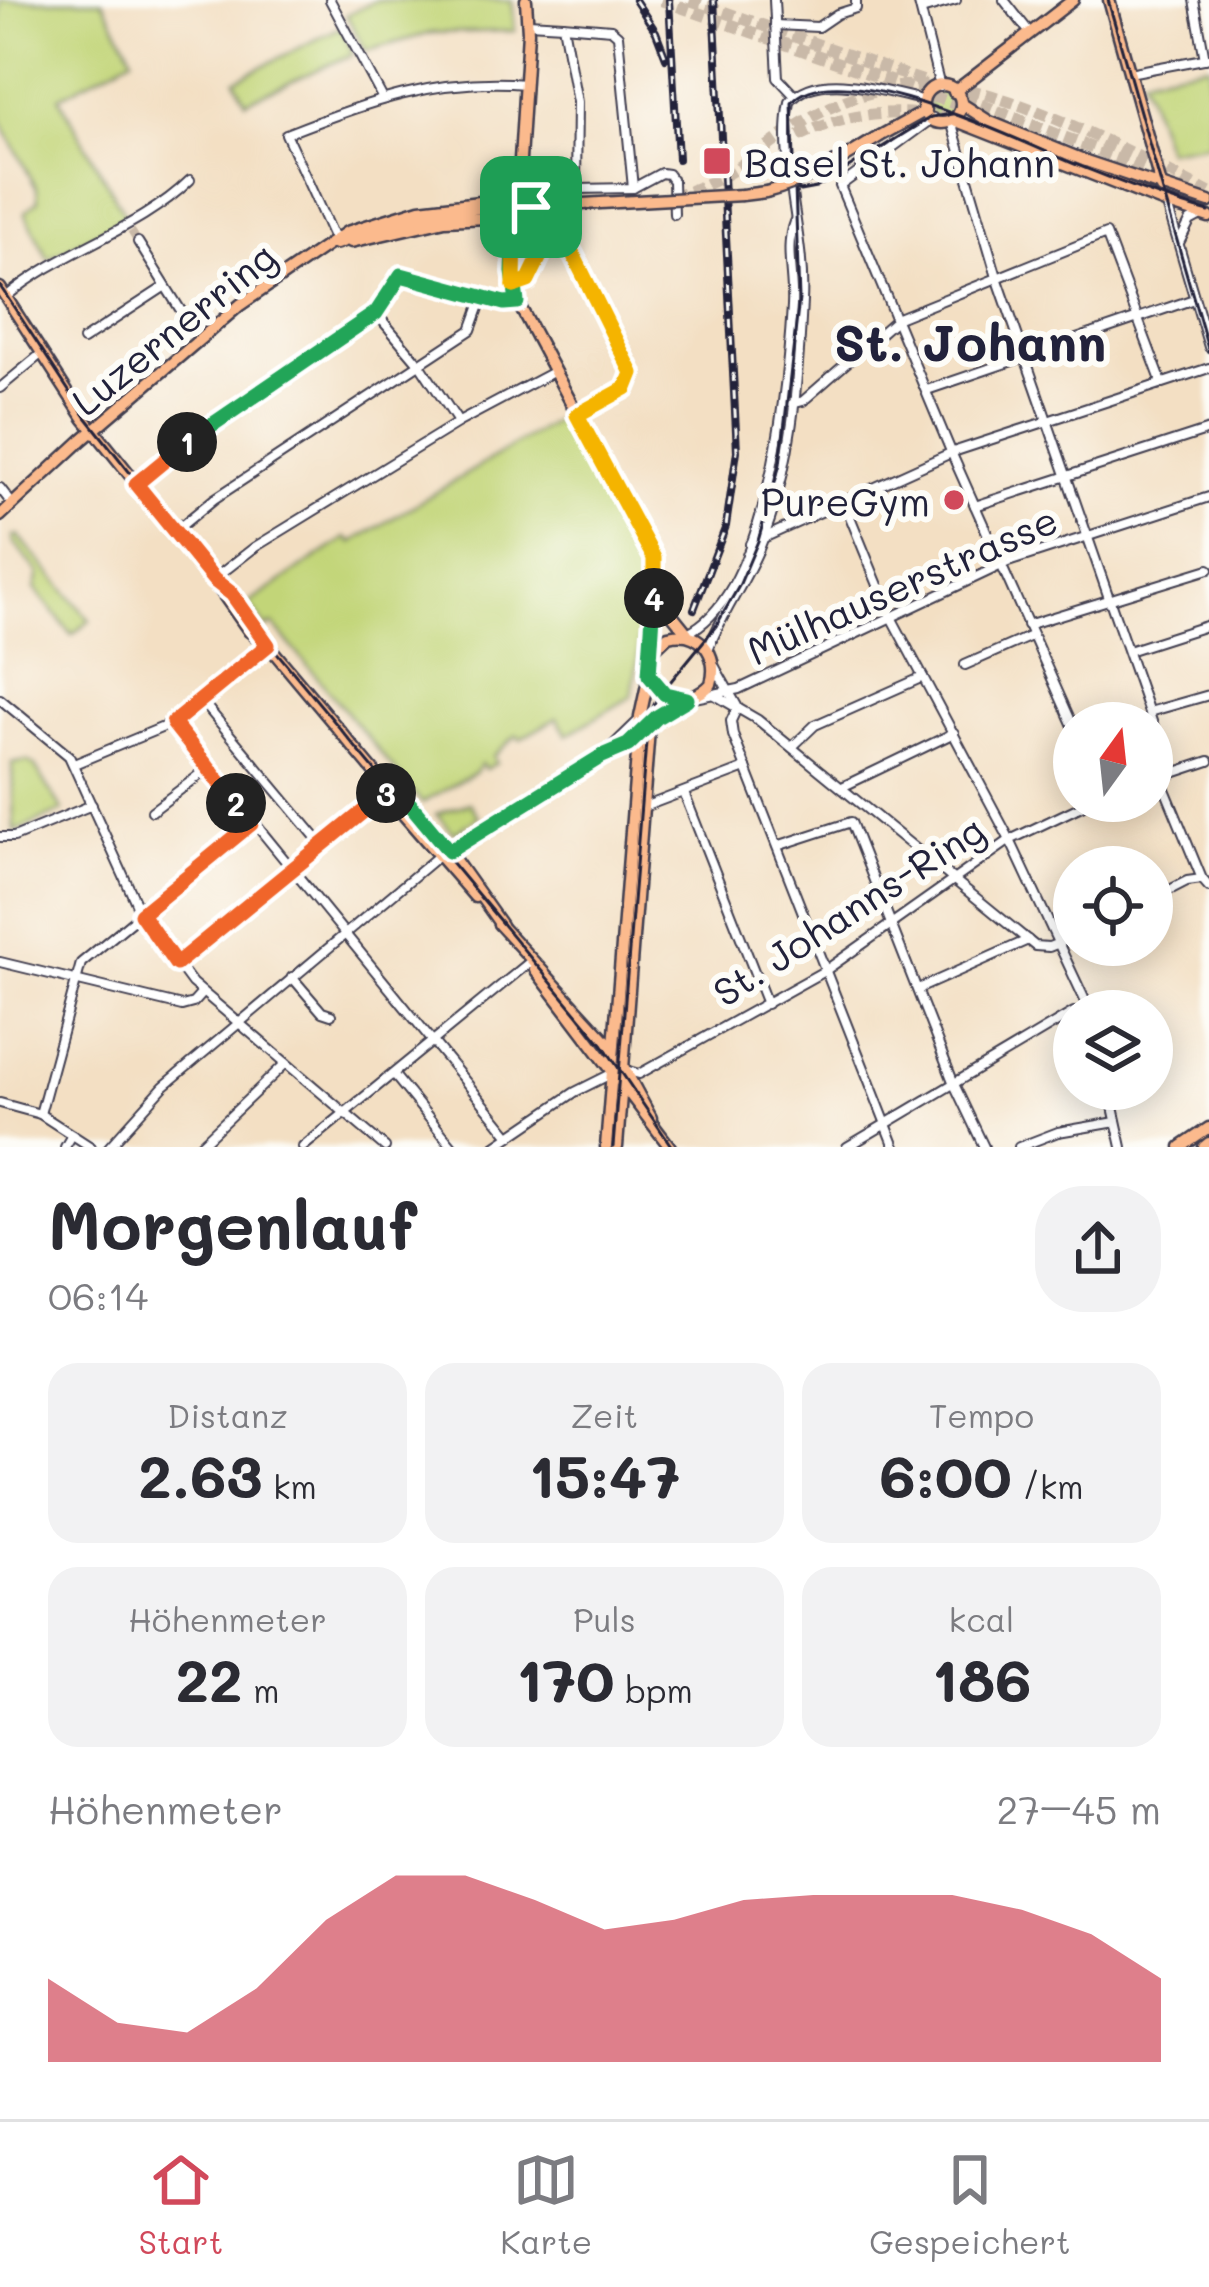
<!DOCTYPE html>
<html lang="de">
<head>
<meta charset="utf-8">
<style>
  body { margin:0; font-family:Mali,sans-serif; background:#f2f2f3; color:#2b2b33; height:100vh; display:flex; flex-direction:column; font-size:45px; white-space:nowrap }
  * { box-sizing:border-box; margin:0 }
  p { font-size:39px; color:#7c7c81 }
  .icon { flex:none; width:66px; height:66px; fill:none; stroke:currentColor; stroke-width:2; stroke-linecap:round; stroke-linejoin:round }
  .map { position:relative; height:1147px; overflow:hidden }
  .panel { display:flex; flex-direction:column; background:#fff; flex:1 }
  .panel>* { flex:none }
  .needle { width:78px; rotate:15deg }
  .tools { position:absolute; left:1053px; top:702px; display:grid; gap:24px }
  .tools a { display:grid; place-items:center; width:120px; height:120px; border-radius:50%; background:#fff; box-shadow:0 6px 30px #0003; font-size:60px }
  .pin { position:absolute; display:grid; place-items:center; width:102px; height:102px; color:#fff; margin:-51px; border-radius:24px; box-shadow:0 6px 18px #0006 }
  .km { position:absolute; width:60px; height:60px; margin:-30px; border-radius:50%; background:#222; color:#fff; font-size:33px; line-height:60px; text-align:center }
  .round { display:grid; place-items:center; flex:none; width:126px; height:126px; border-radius:48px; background:#f2f2f3 }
  .headline { display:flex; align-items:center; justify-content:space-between; height:204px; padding:0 48px }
  h1 { font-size:66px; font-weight:700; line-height:90px }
  .figures { display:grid; grid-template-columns:repeat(3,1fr); gap:18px; height:204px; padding:12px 48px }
  .figures div { display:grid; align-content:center; border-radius:30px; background:#f2f2f3; text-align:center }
  .figures b { font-size:60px; font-weight:700 }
  .figures small { font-size:33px; font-weight:400 }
  .figures p { font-size:33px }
  .chart { height:336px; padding:24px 48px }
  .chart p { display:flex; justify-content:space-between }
  .chart svg { width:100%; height:216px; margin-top:12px; fill:#d1495b; opacity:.7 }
  .tabs { display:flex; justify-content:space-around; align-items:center; height:168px; border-top:3px solid #e1e1e2; background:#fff; font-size:33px; color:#7c7c81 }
  .tabs a { display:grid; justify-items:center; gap:6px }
  .tabs .selected { color:#d1495b }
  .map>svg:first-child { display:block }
  .green { fill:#c2d578; stroke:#727c5a; stroke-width:3 }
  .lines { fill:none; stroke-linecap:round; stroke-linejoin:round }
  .minor-tunnel { stroke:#c9b9a8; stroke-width:8; stroke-dasharray:8 4; stroke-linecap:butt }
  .highway-tunnel { stroke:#c9b9a8; stroke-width:12; stroke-dasharray:12 6; stroke-linecap:butt }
  .minor-casing { stroke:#413e4f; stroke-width:12 }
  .major-casing { stroke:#413e4f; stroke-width:15 }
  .highway-casing { stroke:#413e4f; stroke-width:16 }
  .minor { stroke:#fff; stroke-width:8 }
  .major { stroke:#fbba8d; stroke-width:10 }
  .highway { stroke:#fbba8d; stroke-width:12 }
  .tram { stroke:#22223b; stroke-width:3 }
  .rail-casing { stroke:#22223b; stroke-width:8 }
  .rail { stroke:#fdfcf7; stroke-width:3; stroke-dasharray:9; stroke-linecap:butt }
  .major-bridge-casing { stroke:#413e4f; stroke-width:15; stroke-linecap:butt }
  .major-bridge { stroke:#fbba8d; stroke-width:10 }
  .split-1-casing { stroke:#fff; stroke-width:24 }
  .split-2-casing { stroke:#fff; stroke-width:24 }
  .split-3-casing { stroke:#fff; stroke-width:24 }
  .split-4-casing { stroke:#fff; stroke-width:24 }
  .split-5-casing { stroke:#fff; stroke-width:24 }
  .split-6-casing { stroke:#fff; stroke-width:24 }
  .split-1 { stroke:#22a559; stroke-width:15 }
  .split-2 { stroke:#f0652b; stroke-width:15 }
  .split-3 { stroke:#f0652b; stroke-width:15 }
  .split-4 { stroke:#22a559; stroke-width:15 }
  .split-5 { stroke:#f5b400; stroke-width:15 }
  .split-6 { stroke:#f5b400; stroke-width:15 }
  .poi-dot { fill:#d1495b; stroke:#fdfcf7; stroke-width:4.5 }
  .labels { text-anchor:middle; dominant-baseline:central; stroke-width:12; stroke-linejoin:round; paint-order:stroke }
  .poi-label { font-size:39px; fill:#22223b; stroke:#fdfcf7; text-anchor:start }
  .street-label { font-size:39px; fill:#22223b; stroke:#fdfcf7 }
  .district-label { font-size:51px; font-weight:bold; fill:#22223b; stroke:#fdfcf7 }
</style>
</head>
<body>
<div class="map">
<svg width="1209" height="1147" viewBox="0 0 1209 1147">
  <rect width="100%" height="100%" fill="#fdfcf7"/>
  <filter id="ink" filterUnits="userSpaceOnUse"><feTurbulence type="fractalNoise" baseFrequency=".00833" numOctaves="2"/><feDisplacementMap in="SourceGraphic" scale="24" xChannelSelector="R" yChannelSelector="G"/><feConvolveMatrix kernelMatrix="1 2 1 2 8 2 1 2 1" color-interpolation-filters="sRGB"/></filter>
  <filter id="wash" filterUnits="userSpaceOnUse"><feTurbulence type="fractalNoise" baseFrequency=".004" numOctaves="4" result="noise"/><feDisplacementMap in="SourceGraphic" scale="48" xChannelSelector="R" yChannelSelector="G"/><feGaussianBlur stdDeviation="2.7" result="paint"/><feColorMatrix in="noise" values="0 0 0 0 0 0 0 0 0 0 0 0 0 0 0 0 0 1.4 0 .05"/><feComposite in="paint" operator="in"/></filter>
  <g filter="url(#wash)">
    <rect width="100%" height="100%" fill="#f3dfc3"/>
    <g class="green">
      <polygon points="0,0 102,0 133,57 59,97 126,217 48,259 25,212 38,200 37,189 0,120"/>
      <polygon points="376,0 512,0 515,31 431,33 366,51 346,15"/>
      <polygon points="341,27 353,54 246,101 235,80"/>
      <polygon points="1209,64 1209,143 1166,150 1142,77"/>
      <circle cx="942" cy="104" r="13"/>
      <polygon points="563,416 643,560 638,660 632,696 567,735 557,718 520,739 517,735 493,756 496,763 485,769 481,764 477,771 422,803 273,624 267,628 248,604 346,538 351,543"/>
      <polygon points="14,536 19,536 90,620 72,635 35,589 39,574 13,541"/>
      <polygon points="27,761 34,765 63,811 14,832 12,764"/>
      <polygon points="470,803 479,817 454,833 436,814"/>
    </g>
  </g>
  <g filter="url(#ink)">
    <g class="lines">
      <polyline class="minor-tunnel" points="131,231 138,242"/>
      <g class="highway-tunnel">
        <polyline points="661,0 969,109"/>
        <polyline points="690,0 928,83"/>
        <polyline points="964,98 1146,169"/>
        <path d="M783,145C840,111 901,106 965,122"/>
        <polyline points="1085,166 1129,179"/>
        <path d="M672,196C741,179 771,135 831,107C862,92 902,83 937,85C1016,91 1138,156 1209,193"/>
        <polyline points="478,207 538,205"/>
      </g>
      <g class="minor-casing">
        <g id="minor">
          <polyline points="330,0 382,97"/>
          <polyline points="774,0 778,78 795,96"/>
          <polyline points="918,0 940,87"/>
          <polyline points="1004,0 1030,33"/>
          <polyline points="1194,0 1205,59"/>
          <polyline points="921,10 956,0"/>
          <polyline points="528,23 563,25 577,102 576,189 633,188 661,173 668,174 673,181 674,214"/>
          <polyline points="563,25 611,29 618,35 633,188"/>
          <polyline points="775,25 818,27 837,14 856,8 856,0"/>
          <polyline points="1129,73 1209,58"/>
          <polyline points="933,118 840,186 955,461 1074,728"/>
          <polyline points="951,121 997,277 1170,773"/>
          <polyline points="1167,205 1209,347"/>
          <path d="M335,241L286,134C367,102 436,77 525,84"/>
          <polyline points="138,242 188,322"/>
          <polyline points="1179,243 1190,221 1201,215"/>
          <polyline points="514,286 528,281 550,240 572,252 632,373 626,388 578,415"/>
          <path d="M6,297C61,250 138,231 190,180"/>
          <polyline points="376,313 421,366 458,422"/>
          <polyline points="83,340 164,287"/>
          <polyline points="0,388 41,354"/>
          <polyline points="927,390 1194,299"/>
          <polyline points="792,404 803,401 898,318 1106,234 1162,383"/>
          <polyline points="136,483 177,449 376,313 401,275 504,303 517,301"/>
          <polyline points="0,488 13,505"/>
          <polyline points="844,502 891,617 1010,840 1090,1011"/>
          <polyline points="975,506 1209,430"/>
          <polyline points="175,531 214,499 471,330 483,297"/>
          <polyline points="750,544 953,452 1209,368"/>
          <polyline points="214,579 255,547 459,422 553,372"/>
          <polyline points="1027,625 1209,569"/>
          <path d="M687,633C768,595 787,388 792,306C794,279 784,247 794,222"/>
          <path d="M708,650C720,616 747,580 761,544C792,469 798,381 802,301C806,238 778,163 790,102C817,68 886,92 922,100"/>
          <polyline points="1128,651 1209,625"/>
          <polyline points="965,665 1031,636"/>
          <polyline points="715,667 737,706"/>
          <polyline points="715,695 758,720 1035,946 1049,947 1074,937"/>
          <polyline points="694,698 739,689 1008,562 1209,497"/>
          <polyline points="0,699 69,756 141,914 192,983 385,1147"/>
          <polyline points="201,700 323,846"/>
          <polyline points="737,708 731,721 733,735 895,1147"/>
          <polyline points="1149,712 1209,695"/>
          <polyline points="173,723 510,1136"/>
          <polyline points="792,747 815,725 923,677"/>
          <polyline points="609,753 638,738"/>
          <polyline points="74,764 173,723 268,645"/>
          <polyline points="1160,777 1202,879 1209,887"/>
          <polyline points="1152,780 1209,761"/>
          <polyline points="842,787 954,733"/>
          <polyline points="684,793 767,1004"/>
          <polyline points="641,808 746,768"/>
          <polyline points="152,811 209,768"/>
          <polyline points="0,837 14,837 92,805"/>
          <polyline points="777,846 851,822 954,1084 984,1147"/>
          <polyline points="1152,899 1187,881 1202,879"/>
          <polyline points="0,962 182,1006 193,1003 202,993"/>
          <polyline points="176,964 390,790"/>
          <polyline points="292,977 322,1012 331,1015"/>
          <polyline points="918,989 1028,940"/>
          <polyline points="625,1070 639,1074 826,970 1010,840 1092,801"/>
          <polyline points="394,1075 453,1147"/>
          <polyline points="1109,1089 1122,1147"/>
          <polyline points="0,1103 40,1114 91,1147"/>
          <polyline points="40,1114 81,963 251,823"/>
          <polyline points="65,1147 72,1135"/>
          <polyline points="109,1147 164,1086 437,857 602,756 636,723"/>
          <polyline points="198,1147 286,1063"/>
          <polyline points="303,1147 531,961"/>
          <polyline points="494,1147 575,1092 611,1074"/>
          <polyline points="847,1147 1074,1012"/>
          <polyline points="1019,1147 1058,1132 1116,1122"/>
        </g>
      </g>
      <g class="major-casing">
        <g id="major">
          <polyline points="1109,0 1162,189"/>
          <circle cx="942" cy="104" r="19"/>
          <polyline points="954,92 1073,0"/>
          <polyline points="962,104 990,122 1086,161 1209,202"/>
          <polyline points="954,120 1165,203 1209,217"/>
          <polyline points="880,136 925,111"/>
          <polyline points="518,192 528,32 526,0"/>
          <circle cx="517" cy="207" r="14"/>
          <polyline points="742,195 766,192"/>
          <polyline points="531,207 565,205"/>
          <path d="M515,221L513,272L517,301L654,558L648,668C655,701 689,708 711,684C720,654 699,628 668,636L650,653"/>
          <polyline points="351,242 445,220 507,217"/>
          <polyline points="0,288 84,418 214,579 232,594 268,645 381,780 410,804 440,839 501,925"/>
          <polyline points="0,516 82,440 240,305 347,232 420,209 505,199"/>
          <polyline points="216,584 249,631 265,643"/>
          <polyline points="654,592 687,633"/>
          <polyline points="390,790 396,806 475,897"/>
          <polyline points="499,924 612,1047"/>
          <polyline points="535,969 670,1147"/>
          <polyline points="624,1068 651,1118"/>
          <polyline points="606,1147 640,717 649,675"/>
          <polyline points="617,1147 649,729 657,717 684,700"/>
          <polyline points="1181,1147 1209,1128"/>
          <polyline points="1204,1147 1209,1143"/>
        </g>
      </g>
      <g class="highway-casing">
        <polyline id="highway" points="336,243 403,219 478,207"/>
      </g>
      <use href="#minor" class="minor"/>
      <use href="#major" class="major"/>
      <use href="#highway" class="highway"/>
      <g class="tram">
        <polyline points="1108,0 1209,352"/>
        <polyline points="786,179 800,191 816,188 931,117 952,114"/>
        <polyline points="0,286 86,417 176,531 603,1045 672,1147"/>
        <path d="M613,1147L648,718L657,698L716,626L739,586L758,541L780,464L799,299L792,103C833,50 1019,141 1070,162C1116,180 1161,199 1209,212"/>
      </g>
      <g class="rail-casing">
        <g id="rail">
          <polyline points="635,0 656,32 666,58"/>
          <polyline points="669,0 678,159"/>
          <polyline points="694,609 726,526 737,451 714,0"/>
        </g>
      </g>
      <use href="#rail" class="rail"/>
      <g class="major-bridge-casing">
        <g id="major-bridge">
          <path d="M766,192C809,181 843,159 880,136"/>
          <polyline points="565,205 742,195"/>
        </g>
      </g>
      <use href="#major-bridge" class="major-bridge"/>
    </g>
  </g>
  <g class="lines" filter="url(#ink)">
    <g class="split-1-casing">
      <polyline id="split-1" points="187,442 376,313 401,275 504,303 517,302 513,272 515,221 525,219 531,207"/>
    </g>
    <g class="split-2-casing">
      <polyline id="split-2" points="187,442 136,484 214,580 232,594 268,645 173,723 236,803"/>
    </g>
    <g class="split-3-casing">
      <polyline id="split-3" points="236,803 251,824 141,914 176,964 386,793"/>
    </g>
    <g class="split-4-casing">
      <polyline id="split-4" points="386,793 393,791 410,804 449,851 602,756 628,745 657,717 687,699 665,694 649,675 654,598"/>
    </g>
    <g class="split-5-casing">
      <polyline id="split-5" points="514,286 528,281 548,240 572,252 632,373 626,388 577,415 654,558 654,598"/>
    </g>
    <g class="split-6-casing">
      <polyline id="split-6" points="514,286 515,221 507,217 502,206 508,196 518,192 529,199 531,207"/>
    </g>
    <use href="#split-1" class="split-1"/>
    <use href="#split-2" class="split-2"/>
    <use href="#split-3" class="split-3"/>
    <use href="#split-4" class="split-4"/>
    <use href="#split-5" class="split-5"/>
    <use href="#split-6" class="split-6"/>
  </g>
  <g class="poi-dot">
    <rect x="702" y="146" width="30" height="30" rx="6"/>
    <circle cx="954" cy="500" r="12"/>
  </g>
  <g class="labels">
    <g class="poi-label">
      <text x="744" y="161">Basel St. Johann</text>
      <text x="930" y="500" text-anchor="end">PureGym</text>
    </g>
    <g class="street-label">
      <text transform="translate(173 328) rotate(-39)">Luzernerring</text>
      <text transform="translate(902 584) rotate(-24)">Mülhauserstrasse</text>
      <text transform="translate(848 910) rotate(-33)">St. Johanns-Ring</text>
    </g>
    <g class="district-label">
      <text x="970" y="340">St. Johann</text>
    </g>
  </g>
</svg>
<div class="tools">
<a><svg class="needle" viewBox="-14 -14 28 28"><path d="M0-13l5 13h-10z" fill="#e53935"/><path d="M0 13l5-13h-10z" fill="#7c7c81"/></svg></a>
<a><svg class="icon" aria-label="locate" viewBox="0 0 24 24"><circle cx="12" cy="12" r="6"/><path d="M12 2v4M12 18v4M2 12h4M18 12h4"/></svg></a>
<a><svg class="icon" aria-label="layers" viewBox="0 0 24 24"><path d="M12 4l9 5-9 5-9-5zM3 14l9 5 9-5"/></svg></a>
</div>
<div class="pin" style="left:531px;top:207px;background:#1e9e55"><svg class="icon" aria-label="arrive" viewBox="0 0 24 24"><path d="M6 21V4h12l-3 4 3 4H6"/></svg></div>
<b class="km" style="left:187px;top:442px">1</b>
<b class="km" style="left:236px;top:803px">2</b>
<b class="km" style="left:386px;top:793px">3</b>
<b class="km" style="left:654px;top:598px">4</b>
</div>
<section class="panel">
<div class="headline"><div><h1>Morgenlauf</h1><p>06:14</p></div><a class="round"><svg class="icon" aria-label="share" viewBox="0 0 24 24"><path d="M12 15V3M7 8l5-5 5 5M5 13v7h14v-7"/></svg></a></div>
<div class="figures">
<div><p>Distanz</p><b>2.63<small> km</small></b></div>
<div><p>Zeit</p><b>15:47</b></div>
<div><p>Tempo</p><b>6:00<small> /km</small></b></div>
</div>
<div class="figures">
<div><p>Höhenmeter</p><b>22<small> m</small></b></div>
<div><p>Puls</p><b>170<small> bpm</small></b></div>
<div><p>kcal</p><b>186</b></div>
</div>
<div class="chart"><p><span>Höhenmeter</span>27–45 m</p>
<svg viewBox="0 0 160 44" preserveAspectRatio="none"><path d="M0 44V27L10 36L20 38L30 29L40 15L50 6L60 6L70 11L80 17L90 15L100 11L110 10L120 10L130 10L140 13L150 18L160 27V44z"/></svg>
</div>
</section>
<nav class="tabs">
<a class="selected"><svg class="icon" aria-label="home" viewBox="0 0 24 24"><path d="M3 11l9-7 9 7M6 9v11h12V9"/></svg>Start</a>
<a><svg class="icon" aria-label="map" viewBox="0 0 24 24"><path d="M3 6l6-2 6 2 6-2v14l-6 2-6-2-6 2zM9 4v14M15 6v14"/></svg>Karte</a>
<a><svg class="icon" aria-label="saved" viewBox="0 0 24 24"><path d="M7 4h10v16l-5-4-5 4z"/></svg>Gespeichert</a>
</nav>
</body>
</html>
